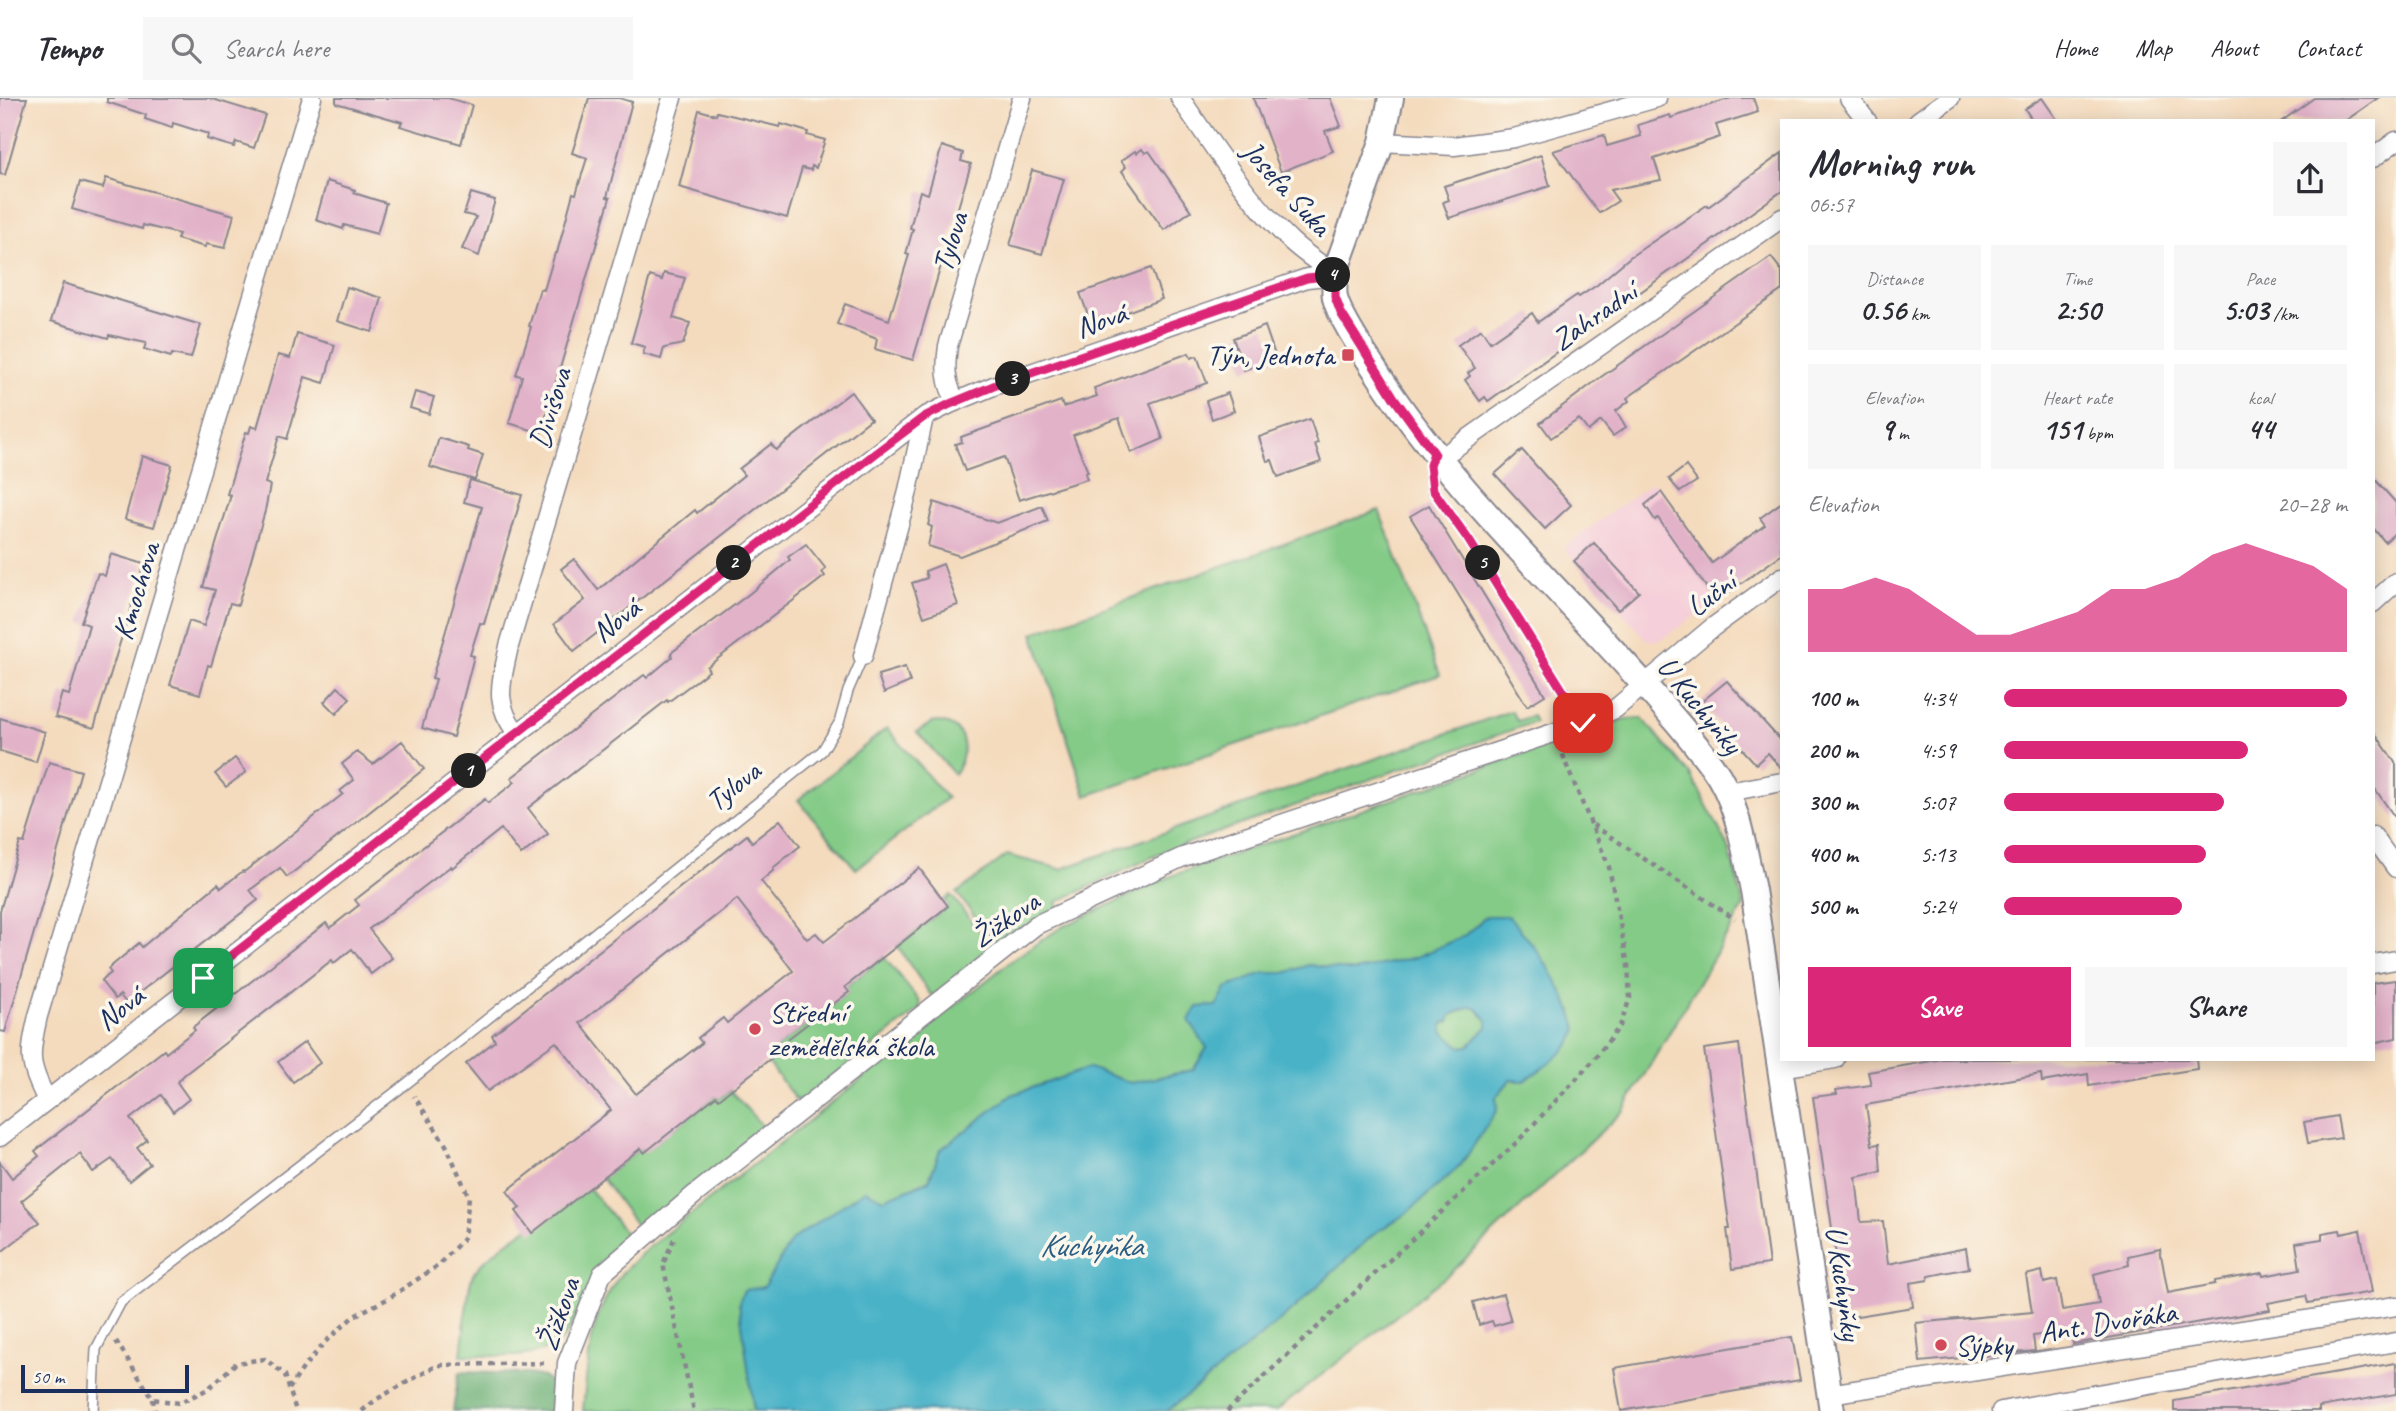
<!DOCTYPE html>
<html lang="en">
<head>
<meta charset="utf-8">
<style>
  body { margin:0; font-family:Caveat,sans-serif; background:#f7f7f7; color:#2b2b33; height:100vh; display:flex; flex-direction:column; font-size:26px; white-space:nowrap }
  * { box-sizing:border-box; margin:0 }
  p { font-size:23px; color:#7c7c81 }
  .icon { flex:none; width:38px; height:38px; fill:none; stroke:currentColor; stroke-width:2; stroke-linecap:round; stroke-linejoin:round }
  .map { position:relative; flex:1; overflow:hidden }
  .panel { position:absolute; left:1780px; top:21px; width:595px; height:942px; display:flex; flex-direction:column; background:#fff; border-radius:0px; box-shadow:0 4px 18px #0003 }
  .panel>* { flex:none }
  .scale { position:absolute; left:21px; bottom:18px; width:168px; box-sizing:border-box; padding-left:7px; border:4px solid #1b2f5e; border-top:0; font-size:19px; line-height:24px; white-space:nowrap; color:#1b2f5e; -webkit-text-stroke:5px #fbf7ec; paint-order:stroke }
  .pin { position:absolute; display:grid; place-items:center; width:60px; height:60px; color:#fff; margin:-30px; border-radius:14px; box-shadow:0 4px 10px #0006 }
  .km { position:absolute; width:35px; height:35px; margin:-18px; border-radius:50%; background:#222; color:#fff; font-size:19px; line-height:35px; text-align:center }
  .round { display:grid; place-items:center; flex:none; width:74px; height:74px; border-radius:0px; background:#f7f7f7 }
  .summary { display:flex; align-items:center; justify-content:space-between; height:119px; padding:0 28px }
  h1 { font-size:38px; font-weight:800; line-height:52px }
  .stats { display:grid; grid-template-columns:repeat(3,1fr); gap:10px; height:119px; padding:7px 28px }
  .stats div { display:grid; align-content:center; border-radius:0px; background:#f7f7f7; text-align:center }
  .stats b { font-size:30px; font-weight:800 }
  .stats small { font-size:19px; font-weight:400 }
  .stats p { font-size:19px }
  .chart { height:196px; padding:14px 28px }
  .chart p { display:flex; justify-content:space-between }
  .chart svg { width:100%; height:126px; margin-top:7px; fill:#db2777; opacity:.7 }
  .cta { display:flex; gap:14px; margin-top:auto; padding:14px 28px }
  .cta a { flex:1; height:80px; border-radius:0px; background:#db2777; color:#fff; font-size:28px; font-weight:800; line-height:80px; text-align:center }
  .cta a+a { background:#f7f7f7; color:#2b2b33 }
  ul { padding:0 28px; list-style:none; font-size:23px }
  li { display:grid; grid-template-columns:112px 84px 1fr; align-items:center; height:52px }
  li i { height:18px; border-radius:9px; background:#db2777 }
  header { display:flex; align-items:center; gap:42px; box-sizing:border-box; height:98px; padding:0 35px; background:#fff; border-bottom:2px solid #e1e1e2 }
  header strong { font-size:33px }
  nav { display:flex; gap:38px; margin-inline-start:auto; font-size:24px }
  .search { width:490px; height:63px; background:#f7f7f7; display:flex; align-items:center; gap:18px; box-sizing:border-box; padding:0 24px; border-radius:0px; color:#7c7c81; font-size:26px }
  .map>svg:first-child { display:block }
  .built { fill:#f5cfd9 }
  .green { fill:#84cb87; stroke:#507d72; stroke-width:2 }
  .forest { fill:#6baf74; stroke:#436f69; stroke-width:2 }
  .water { fill:#49b2c7; stroke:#327092; stroke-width:2; fill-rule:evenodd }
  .building { fill:#e2b2c9; fill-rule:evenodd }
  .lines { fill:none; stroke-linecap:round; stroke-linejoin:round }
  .lane-casing { stroke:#88858e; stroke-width:12 }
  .street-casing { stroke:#88858e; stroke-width:21 }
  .secondary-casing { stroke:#88858e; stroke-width:28 }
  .path { stroke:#88858e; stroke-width:4.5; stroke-dasharray:5 5; stroke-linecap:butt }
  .lane { stroke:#fff; stroke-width:9 }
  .street { stroke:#fff; stroke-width:18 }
  .secondary { stroke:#fff; stroke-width:24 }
  .route-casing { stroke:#fff; stroke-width:14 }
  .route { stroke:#db2777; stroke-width:9 }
  .poi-dot { fill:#d1495b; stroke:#fbf7ec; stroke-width:2.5 }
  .labels { text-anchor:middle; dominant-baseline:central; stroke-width:7; stroke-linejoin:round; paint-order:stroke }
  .street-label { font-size:30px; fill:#1b2f5e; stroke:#fbf7ec }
  .poi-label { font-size:30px; fill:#1b2f5e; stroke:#fbf7ec; text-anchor:start }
  .water-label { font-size:32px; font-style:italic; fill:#2b5d83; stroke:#fbf7ec }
</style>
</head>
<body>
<header>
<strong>Tempo</strong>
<div class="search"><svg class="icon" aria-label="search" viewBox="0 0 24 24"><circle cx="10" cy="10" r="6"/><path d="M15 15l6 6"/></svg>Search here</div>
<nav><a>Home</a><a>Map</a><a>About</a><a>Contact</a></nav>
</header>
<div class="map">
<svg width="2396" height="1313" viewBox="0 0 2396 1313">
  <rect width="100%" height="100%" fill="#fbf7ec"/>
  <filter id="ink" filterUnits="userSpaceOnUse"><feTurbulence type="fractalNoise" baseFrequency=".0143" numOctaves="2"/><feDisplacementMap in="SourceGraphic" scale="14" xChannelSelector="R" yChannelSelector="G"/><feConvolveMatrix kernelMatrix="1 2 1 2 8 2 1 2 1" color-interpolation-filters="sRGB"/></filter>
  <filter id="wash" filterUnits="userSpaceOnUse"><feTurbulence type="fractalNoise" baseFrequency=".00686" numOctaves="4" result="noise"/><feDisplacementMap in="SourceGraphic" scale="28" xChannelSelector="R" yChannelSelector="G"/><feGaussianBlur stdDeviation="1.57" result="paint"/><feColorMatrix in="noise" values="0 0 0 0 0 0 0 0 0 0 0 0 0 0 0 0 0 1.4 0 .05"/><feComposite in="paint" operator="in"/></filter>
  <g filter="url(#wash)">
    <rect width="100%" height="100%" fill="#f4dbbe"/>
    <polygon class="built" points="1653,384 1730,493 1661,542 1648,543 1563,449"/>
    <g class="green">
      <polygon points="1379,412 1440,577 1086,698 1033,535"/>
      <polygon points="1511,613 1517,623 1532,618 1535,624 1165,753 1057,804 1059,810 1001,847 993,843 957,795 1007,757 1061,771"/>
      <path d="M1642,620L1691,677L1729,750L1744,808L1623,1013L1449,1176L1276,1313H1167L1282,1221L1375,1135L1407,1115L1460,1068L1497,1012L1496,999L1510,982L1524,983L1549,965L1572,913L1542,860L1525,837L1487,818L1464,838L1417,859L1355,873L1309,867L1285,875L1264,876L1216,908L1197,909L1207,950L1193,972L1131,985L1089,970L1012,997L940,1052L929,1082L792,1142L764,1189L739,1204L754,1313H583C588,1262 589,1217 622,1175C630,1166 641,1157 649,1149L1015,860L1062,829L1174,777L1625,621Z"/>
      <path d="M933,624C966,623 971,653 954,676L917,634Z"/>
      <polygon points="887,630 947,700 856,771 798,702"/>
      <polygon points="951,797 990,847 990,856 936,898 930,896 897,848 948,808 944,803"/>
      <polygon points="884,859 920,904 920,911 802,1003 796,1002 767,963 779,954 776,950 848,894 845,889"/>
      <polygon points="1469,909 1476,909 1487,922 1487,929 1469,948 1461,949 1443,934 1442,928 1451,917"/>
      <polygon points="730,992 763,1029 762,1036 643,1129 636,1127 602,1080 641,1050 644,1054 716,998 719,1001"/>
      <path d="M589,1090L626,1135V1143C600,1171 584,1202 567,1236C544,1266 495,1257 461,1257C464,1239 466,1192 473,1177C483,1155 565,1105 589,1090Z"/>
    </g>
    <polygon class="forest" points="459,1274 528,1276 544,1279 559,1293 562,1313 453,1313"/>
    <path class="water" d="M1487,818H1508C1539,850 1564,890 1578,932C1569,954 1543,970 1524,983L1510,982L1496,999L1497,1012L1460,1068L1407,1115L1375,1135L1282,1221L1167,1313H754L739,1204L744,1192L764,1189L792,1142L865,1092L884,1101L929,1083L940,1052L1012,997L1089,970L1131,985L1193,972L1207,950L1189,922L1197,909L1216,908L1226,890L1264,875H1285L1309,867L1355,873L1417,859L1464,838ZM1469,909H1476L1487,922V929L1469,948L1461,949L1444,935L1442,928L1444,924H1449L1451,917Z"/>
    <g id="blocks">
      <g class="building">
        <polygon points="0,0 27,0 5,77 0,76"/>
        <polygon points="107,0 209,0 265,17 254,50 236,44 234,49 207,41 208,36 173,25 172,30 145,21 146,17 107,4"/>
        <polygon points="336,0 448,0 472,7 461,46 400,28 402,24 336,5"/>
        <polygon points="589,0 619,0 632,4 607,99 610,100 541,335 509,325 522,278 516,277 531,229 529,228 540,191 544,192 555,155 557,155 573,95 576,96 587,60 572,55"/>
        <polygon points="1253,0 1330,0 1341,28 1325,33 1333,53 1281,74"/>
        <polygon points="1731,0 1753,0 1758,14 1716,27 1720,39 1654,61 1661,82 1610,92 1618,103 1599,115 1553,53 1604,37 1607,48 1641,38 1638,27 1670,17 1671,20"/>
        <polygon points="2042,0 2058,23 2033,23 2025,11"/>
        <polygon points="2314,0 2378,0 2345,23 2282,23"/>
        <polygon points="699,12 716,17 717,14 780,29 781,26 808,34 807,37 825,42 816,70 812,68 811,72 802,70 787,120 679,89"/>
        <polygon points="942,48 963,55 961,63 971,66 913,262 875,251 877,241 837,226 845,206 889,222 909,157 906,156 913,131 910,130 920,93 928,96"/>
        <polygon points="1142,51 1145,55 1149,53 1191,113 1164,132 1122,73 1126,69 1121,63 1135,53 1137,55"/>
        <polygon points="1782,55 1782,93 1488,303 1485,299 1480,303 1465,282 1470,278 1468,275 1475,270 1458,247 1481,231 1490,244 1532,215 1538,224 1577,197 1579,199 1597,187 1630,159 1707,107 1708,109"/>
        <polygon points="1541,57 1550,88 1449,120 1443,104 1449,102 1444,88"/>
        <polygon points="1032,72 1064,81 1042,156 1010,147"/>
        <polygon points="106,80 234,117 225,150 206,146 205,149 177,141 179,136 143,127 142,131 72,111 80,84 103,90"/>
        <polygon points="327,83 355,92 354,95 386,105 377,136 344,127 343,131 316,122"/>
        <polygon points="471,95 495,102 479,158 462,151 476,119 464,116"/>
        <polygon points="1771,159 1782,173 1782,192 1627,300 1629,303 1616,313 1626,329 1613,338 1601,323 1588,333 1579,321 1551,340 1540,325 1601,279"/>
        <polygon points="1151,170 1162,201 1100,224 1098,219 1090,222 1080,195"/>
        <polygon points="664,175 685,180 673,220 690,225 683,246 664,250 661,261 643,256 645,249 631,245 650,178 662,182"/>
        <polygon points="63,185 201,227 191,260 172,256 171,259 144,251 146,245 109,237 108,240 51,223"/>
        <polygon points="347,189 382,200 372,234 337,223"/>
        <polygon points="1265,228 1276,260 1244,272 1233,240"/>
        <polygon points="297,236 335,247 324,285 305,279 287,341 279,338 265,385 270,387 265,413 238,507 230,505 211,568 208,567 200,596 170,587 189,523 204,528 215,492 203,489 231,397 227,396 246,334 249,335 251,328 257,330 278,257 290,260"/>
        <polygon points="1189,255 1191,260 1197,258 1207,285 1150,305 1163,341 1131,355 1119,320 1073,337 1088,374 1085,375 1087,381 1019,402 1004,359 965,373 955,346 962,344 961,339 1061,303 1063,309 1097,298 1094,290"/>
        <polygon points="415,294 434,299 429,316 410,310"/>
        <polygon points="851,294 871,321 574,553 554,526 585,502 561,471 574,461 598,492 695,412 697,415 744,377 739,371 771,346 776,352"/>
        <polygon points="1228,295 1234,313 1212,321 1206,303"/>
        <polygon points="1310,321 1318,345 1315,346 1321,364 1278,379 1272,362 1267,363 1259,339"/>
        <polygon points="439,340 469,349 468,352 483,357 475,382 430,369"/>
        <polygon points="1522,352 1571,407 1545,431 1495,376"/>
        <polygon points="142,358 172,367 154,429 125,421"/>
        <polygon points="1686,368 1697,383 1680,394 1669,381"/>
        <polygon points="2373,379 2396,405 2396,434 2385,444 2373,430"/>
        <polygon points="470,382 522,397 484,526 480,525 470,557 474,558 453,639 422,630 436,581 432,580 482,409 464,404"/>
        <polygon points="1661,394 1712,465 1765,427 1760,420 1782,404 1781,457 1716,503 1658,420 1655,422 1645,407"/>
        <polygon points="934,404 997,425 1042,408 1048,423 960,458 928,448 932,429 928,427"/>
        <polygon points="1429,407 1545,597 1527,608 1410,418"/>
        <polygon points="1594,445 1639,494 1618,512 1574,463"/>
        <polygon points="806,446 826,471 822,474 825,478 707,569 709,573 668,604 667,602 528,710 548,736 521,757 501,731 452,770 451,768 369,831 392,860 371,876 352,851 334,865 332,862 184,977 177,984 189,1001 173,1014 161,997 130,1021 147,1042 137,1050 150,1066 129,1083 112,1061 93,1074 80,1056 21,1103 40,1124 0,1155 0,1064 12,1080 39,1058 35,1053 164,952 166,955 195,932 193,929 326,825 330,830 359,807 355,802 485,701 488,705 515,684 511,680 644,577 647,580 672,559 671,555 749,496 790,462 788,459"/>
        <polygon points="111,456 144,466 94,630 55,619 62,595 69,597 89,527 81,524 98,475 105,478"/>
        <polygon points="943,466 958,507 924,519 912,485 927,480 925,473"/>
        <polygon points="905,569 910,584 884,595 878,577"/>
        <polygon points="1727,583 1782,644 1782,671 1768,655 1756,666 1700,605"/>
        <polygon points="338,589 350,600 336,616 324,604"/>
        <polygon points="0,620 45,634 36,664 0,653"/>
        <polygon points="2373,632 2396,666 2396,721 2373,688"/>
        <polygon points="402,643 424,671 287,779 280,770 250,792 258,802 126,905 120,897 115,901 101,883 111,875 108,871 139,845 142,849 218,786 221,790 243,773 244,774 343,696 340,693 354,682 342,666 357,654 373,666"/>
        <polygon points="235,660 246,674 226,689 215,676"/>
        <polygon points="49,664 81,673 5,934 0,933 0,813 20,744 24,745"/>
        <path d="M780,722L800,748L773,770L774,772L761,783L807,841L816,835L824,844L919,770L948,808L845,889L849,894L776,950L779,954L719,1001L716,998L644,1055L641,1050L532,1135L516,1113L520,1110L507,1093L611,1012L556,944L488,993L466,966L495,943L492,937L747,737L752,744ZM737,801L793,873L727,925L723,920L698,940L702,945L636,996L580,925Z"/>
        <polygon points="2396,882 2396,940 2373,945 2373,885"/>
        <polygon points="305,944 320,965 293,984 278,964"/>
        <polygon points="1739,946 1769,1166 1732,1171 1727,1131 1730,1131 1704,951"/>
        <polygon points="1943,961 2196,961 2197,971 2089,988 2088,976 2042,984 2041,976 1866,1007 1872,1047 1879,1046 1881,1074 1856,1079 1861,1124 1883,1123 1888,1166 1966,1150 1969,1170 1929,1178 1928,1182 1910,1185 1913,1209 1845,1220 1813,999 1837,996 1836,992 1871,987 1868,974"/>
        <polygon points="2337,1018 2341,1040 2308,1045 2304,1024"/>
        <polygon points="2340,1132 2341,1136 2360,1132 2372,1194 2308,1205 2306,1198 2268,1205 2270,1212 2073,1246 2071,1232 2033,1238 2035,1253 1920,1264 1916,1225 2032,1214 2026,1177 2042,1173 2044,1185 2057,1182 2062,1212 2099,1206 2094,1176 2129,1167 2128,1158 2160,1151 2168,1195 2215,1186 2215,1183 2262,1175 2263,1178 2300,1171 2296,1145 2322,1141 2322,1135"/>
        <polygon points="1503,1196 1511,1223 1494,1228 1492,1223 1479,1227 1473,1204"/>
        <polygon points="1792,1239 1800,1282 1621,1313 1614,1270"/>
        <polygon points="2396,1265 2396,1296 2319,1309 2319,1313 2174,1313 2174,1303"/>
      </g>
    </g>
  </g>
  <g filter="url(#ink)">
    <use href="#blocks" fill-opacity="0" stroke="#88858e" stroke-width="2"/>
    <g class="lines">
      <g class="lane-casing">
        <g id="lane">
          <polyline points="1433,357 1430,367 1433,392 1468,441 1583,625"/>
          <polyline points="93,1313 96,1251 121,1204 406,986 822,653 839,625 848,593 863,558"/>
        </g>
      </g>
      <g class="street-casing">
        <g id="street">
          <path d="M1180,0C1214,49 1248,103 1292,144C1305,156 1321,166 1335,177"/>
          <polyline points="1849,0 1867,23"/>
          <polyline points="1918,23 1950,0"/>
          <polyline points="1382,44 1454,48 1514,40 1657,0"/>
          <polyline points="2373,60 2396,43"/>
          <path d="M956,303C945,285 945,269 948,248L1022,0"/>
          <polyline points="1439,361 1782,120"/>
          <polyline points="2373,505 2396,484"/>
          <polyline points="863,558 907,397 924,319"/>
          <path d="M517,635C492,604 502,583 509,548L672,0"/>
          <polyline points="1728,694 1782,684"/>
          <polyline points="2373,738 2396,770"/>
          <polyline points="2373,866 2396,862"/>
          <polyline points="1780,970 1835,961"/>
          <path d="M47,1002C28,966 29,957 38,918L312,0"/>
          <polyline points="0,1039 924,319 950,306 996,287 1307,180 1335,177"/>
          <polyline points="1829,1296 2396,1208"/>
          <polyline points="564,1313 567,1265 602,1176 694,1097 1036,827 1183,759 1583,625 1615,611 1713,529 1782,479"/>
          <polyline points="2001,1313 2396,1244"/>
        </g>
      </g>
      <g class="secondary-casing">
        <path id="secondary" d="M1391,0L1382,44L1339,163C1336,174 1333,188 1335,200C1340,221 1367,259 1379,278C1446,381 1536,468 1619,559C1651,594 1684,630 1712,668C1738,703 1744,750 1753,792L1832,1313"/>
      </g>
      <g class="path">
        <polyline points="1593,727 1735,821"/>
        <polyline points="674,1141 663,1166 694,1313"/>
        <polyline points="116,1243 153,1301 179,1305 208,1291 236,1265 265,1261 285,1277 296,1313"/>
        <polyline points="289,1291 304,1269 325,1244 354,1218 389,1200 439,1167 464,1140 469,1099 446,1047 414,998"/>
        <polyline points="153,1301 155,1313"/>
        <polyline points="362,1313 377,1301 438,1267 548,1265"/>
        <polyline points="1227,1313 1518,1043 1592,964 1620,928 1630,900 1628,867 1609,769 1566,666 1561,651"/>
      </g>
      <use href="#lane" class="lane"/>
      <use href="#street" class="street"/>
      <use href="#secondary" class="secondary"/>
    </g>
  </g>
  <g class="lines" filter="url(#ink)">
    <g class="route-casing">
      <polyline id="route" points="203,880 876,355 924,319 950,306 996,287 1307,180 1335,177 1335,199 1341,215 1394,300 1434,355 1430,367 1433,392 1468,441 1583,625"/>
    </g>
    <use href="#route" class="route"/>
  </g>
  <g class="poi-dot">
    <rect x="1341" y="250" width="14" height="14" rx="3.5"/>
    <circle cx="755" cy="931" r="7"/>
    <circle cx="1941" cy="1247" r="7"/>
  </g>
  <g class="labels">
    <g class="street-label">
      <text transform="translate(1287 90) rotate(48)">Josefa Suka</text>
      <text transform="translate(950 144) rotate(-73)">Tylova</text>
      <text transform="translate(1594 218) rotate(-35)">Zahradní</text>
      <text transform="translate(1101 222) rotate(-19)">Nová</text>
      <text transform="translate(550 310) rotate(-73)">Divišova</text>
      <text transform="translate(136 493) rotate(-73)">Kmochova</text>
      <text transform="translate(1711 496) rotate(-37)">Luční</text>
      <text transform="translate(616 522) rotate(-38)">Nová</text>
      <text transform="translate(1700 607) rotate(51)">U Kuchyňky</text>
      <text transform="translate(733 688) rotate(-39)">Tylova</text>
      <text transform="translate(1005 821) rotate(-34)">Žižkova</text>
      <text transform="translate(120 910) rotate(-38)">Nová</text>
      <text transform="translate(1844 1185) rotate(82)">U Kuchyňky</text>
      <text transform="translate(558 1216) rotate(-70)">Žižkova</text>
      <text transform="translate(2108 1224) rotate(-9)">Ant. Dvořáka</text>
    </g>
    <g class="poi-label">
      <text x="1334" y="257" text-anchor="end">Týn, Jednota</text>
      <text x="769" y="914">Střední<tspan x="769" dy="34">zemědělská škola</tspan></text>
      <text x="1955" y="1247">Sýpky</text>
    </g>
    <g class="water-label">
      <text x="1091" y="1147">Kuchyňka</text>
    </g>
  </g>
</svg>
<div class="scale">50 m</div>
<div class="pin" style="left:203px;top:880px;background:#1e9e55"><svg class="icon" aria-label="arrive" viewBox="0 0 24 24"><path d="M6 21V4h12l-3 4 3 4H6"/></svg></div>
<div class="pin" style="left:1583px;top:625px;background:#d93025"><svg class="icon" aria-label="check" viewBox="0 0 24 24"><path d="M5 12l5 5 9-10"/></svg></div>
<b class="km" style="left:469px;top:673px">1</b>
<b class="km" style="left:734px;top:465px">2</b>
<b class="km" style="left:1013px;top:281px">3</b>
<b class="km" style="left:1333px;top:177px">4</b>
<b class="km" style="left:1483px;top:465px">5</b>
<section class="panel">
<div class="summary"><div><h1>Morning run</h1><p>06:57</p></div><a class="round"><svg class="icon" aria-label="share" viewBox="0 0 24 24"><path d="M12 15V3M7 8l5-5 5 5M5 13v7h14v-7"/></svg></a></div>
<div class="stats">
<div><p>Distance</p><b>0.56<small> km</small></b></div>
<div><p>Time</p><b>2:50</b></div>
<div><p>Pace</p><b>5:03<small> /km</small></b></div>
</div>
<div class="stats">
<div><p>Elevation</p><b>9<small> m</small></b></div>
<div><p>Heart rate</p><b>151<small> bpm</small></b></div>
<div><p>kcal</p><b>44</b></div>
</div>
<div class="chart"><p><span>Elevation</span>20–28 m</p>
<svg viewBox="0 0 160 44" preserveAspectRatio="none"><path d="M0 44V22L10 22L20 18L30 22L40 30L50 38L60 38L70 34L80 30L90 22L100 22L110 18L120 10L130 6L140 10L150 14L160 22V44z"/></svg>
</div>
<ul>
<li><b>100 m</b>4:34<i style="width:100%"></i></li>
<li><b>200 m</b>4:59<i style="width:71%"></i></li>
<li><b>300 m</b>5:07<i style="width:64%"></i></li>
<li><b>400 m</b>5:13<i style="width:59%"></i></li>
<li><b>500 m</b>5:24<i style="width:52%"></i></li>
</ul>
<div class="cta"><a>Save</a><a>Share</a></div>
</section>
</div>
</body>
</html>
